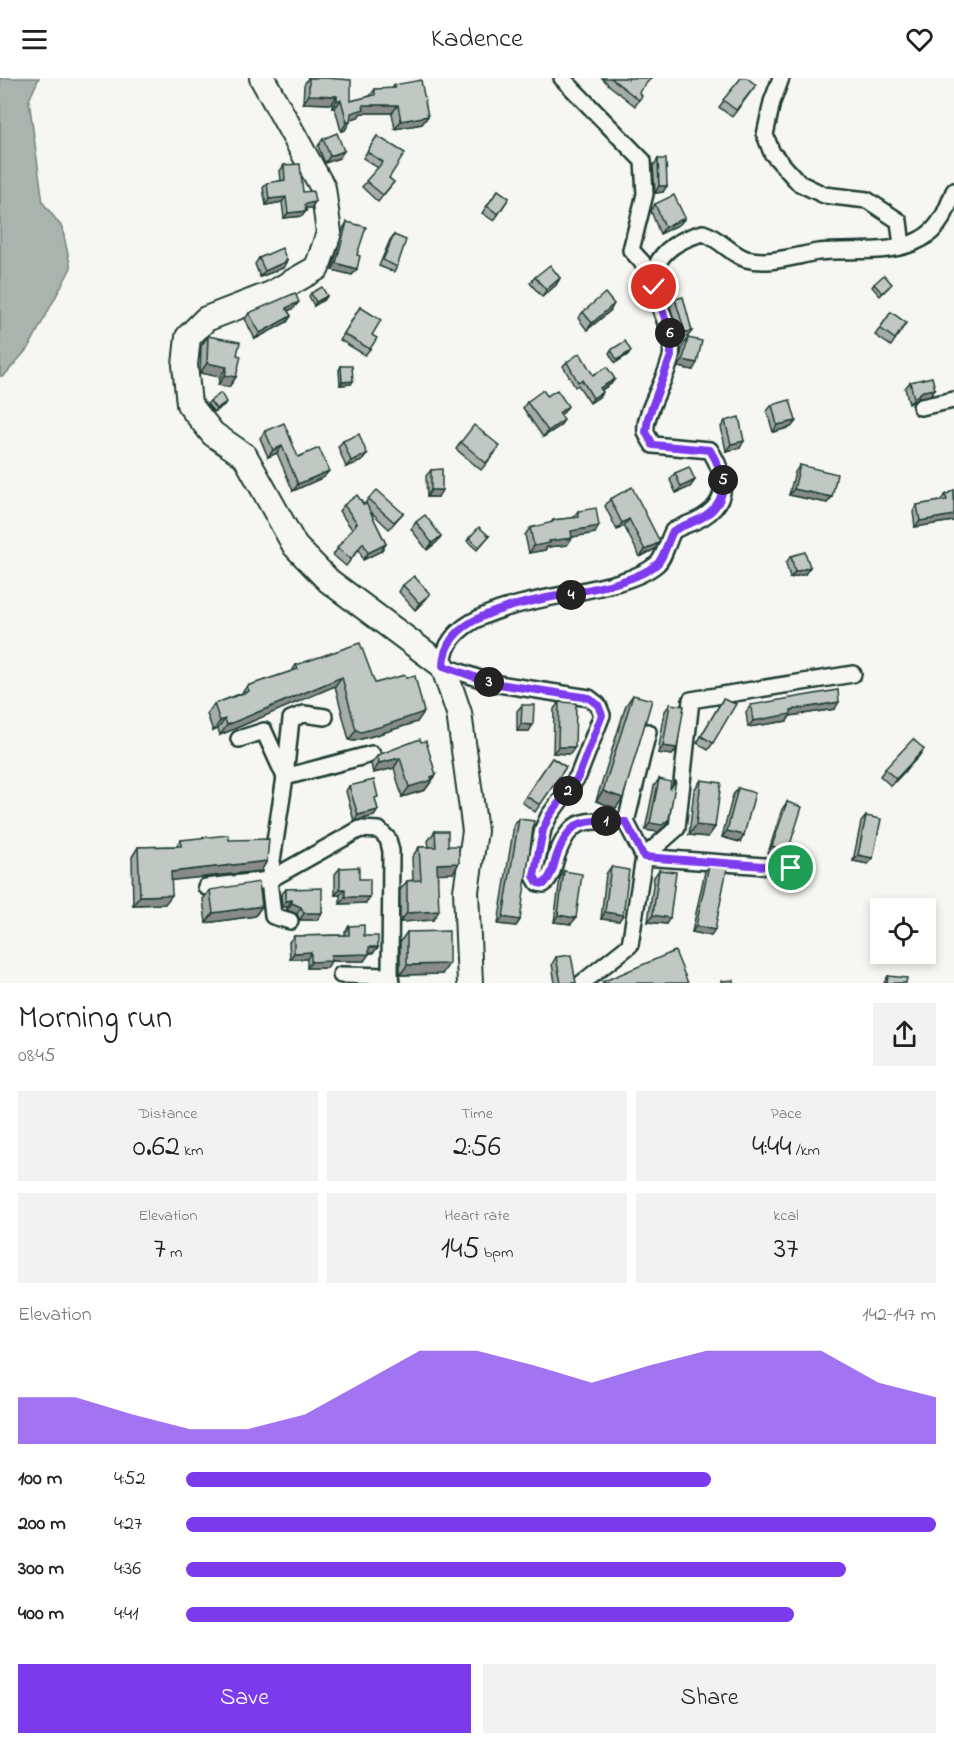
<!DOCTYPE html>
<html lang="en">
<head>
<meta charset="utf-8">
<style>
  body { margin:0; font-family:"Indie Flower",sans-serif; background:#f2f2f2; color:#202124; height:100vh; display:flex; flex-direction:column; font-size:22px; white-space:nowrap }
  * { box-sizing:border-box; margin:0 }
  p { font-size:20px; color:#757577 }
  .icon { flex:none; width:33px; height:33px; fill:none; stroke:currentColor; stroke-width:2; stroke-linecap:round; stroke-linejoin:round }
  .map { position:relative; height:905px; overflow:hidden }
  .side { display:flex; flex-direction:column; background:#fff; flex:1 }
  .side>* { flex:none }
  .fabs { position:absolute; left:870px; top:820px; display:grid; gap:12px }
  .fabs a { display:grid; place-items:center; width:66px; height:66px; border-radius:0px; background:#fff; box-shadow:0 3px 9px #0003; font-size:30px }
  .pin { position:absolute; display:grid; place-items:center; width:51px; height:51px; color:#fff; margin:-26px; border:3px solid #fff; border-radius:50%; box-shadow:0 2px 6px #0007 }
  .km { position:absolute; width:30px; height:30px; margin:-15px; border-radius:50%; background:#222; color:#fff; font-size:16px; line-height:30px; text-align:center }
  .round { display:grid; place-items:center; flex:none; width:63px; height:63px; border-radius:0px; background:#f2f2f2 }
  .headline { display:flex; align-items:center; justify-content:space-between; height:102px; padding:0 18px }
  h1 { font-size:33px; font-weight:600; line-height:45px }
  .metrics { display:grid; grid-template-columns:repeat(3,1fr); gap:9px; height:102px; padding:6px 18px }
  .metrics div { display:grid; align-content:center; border-radius:0px; background:#f2f2f2; text-align:center }
  .metrics b { font-size:30px; font-weight:600 }
  .metrics small { font-size:16px; font-weight:400 }
  .metrics p { font-size:16px }
  .chart { height:168px; padding:12px 18px }
  .chart p { display:flex; justify-content:space-between }
  .chart svg { width:100%; height:108px; margin-top:6px; fill:#7c3aed; opacity:.7 }
  .action { display:flex; gap:12px; margin-top:auto; padding:12px 18px }
  .action a { flex:1; height:69px; border-radius:0px; background:#7c3aed; color:#fff; font-size:24px; font-weight:600; line-height:69px; text-align:center }
  .action a+a { background:#f2f2f2; color:#202124 }
  ul { padding:0 18px; list-style:none; font-size:20px }
  li { display:grid; grid-template-columns:96px 72px 1fr; align-items:center; height:45px }
  li i { height:15px; border-radius:8px; background:#7c3aed }
  header { display:flex; justify-content:space-between; align-items:center; height:78px; padding:0 18px; background:#fff; font-size:27px; font-weight:600 }
  .map>svg:first-child { display:block }
  .water { fill:#aab3ae; stroke:#72847d; stroke-width:1.5 }
  .lines { fill:none; stroke-linecap:round; stroke-linejoin:round }
  .minor-casing { stroke:#1f3d34; stroke-width:20 }
  .primary-casing { stroke:#1f3d34; stroke-width:28 }
  .minor { stroke:#f6f6f2; stroke-width:15 }
  .primary { stroke:#f6f6f2; stroke-width:24 }
  .wall { fill:#a6aca8; stroke:#1f3d34; stroke-width:1.5 }
  .shaded-wall { fill:#878c88; stroke:#1f3d34; stroke-width:1.5 }
  .building { fill:#c1c8c3; stroke:#1f3d34; stroke-width:1.5 }
  .route-casing { stroke:#fff; stroke-width:12 }
  .route { stroke:#7c3aed; stroke-width:8 }
</style>
</head>
<body>
<header><svg class="icon" aria-label="menu" viewBox="0 0 24 24"><path d="M4 6h16M4 12h16M4 18h16"/></svg>Kadence<svg class="icon" aria-label="heart" viewBox="0 0 24 24"><path d="M12 20l-8-8c-3-5 5-10 8-4 3-6 11-1 8 4z"/></svg></header>
<div class="map">
<svg width="954" height="905" viewBox="0 0 954 905">
  <rect width="100%" height="100%" fill="#f6f6f2"/>
  <filter id="ink" filterUnits="userSpaceOnUse"><feTurbulence type="fractalNoise" baseFrequency=".0167" numOctaves="2"/><feDisplacementMap in="SourceGraphic" scale="12" xChannelSelector="R" yChannelSelector="G"/><feConvolveMatrix kernelMatrix="1 2 1 2 8 2 1 2 1" color-interpolation-filters="sRGB"/></filter>
  <g filter="url(#ink)">
    <polygon class="water" points="0,0 39,0 29,22 43,125 62,149 71,190 29,269 4,298 0,298"/>
    <g class="lines">
      <g class="minor-casing">
        <g id="minor">
          <polyline points="562,0 643,83 645,116 631,172 642,184 653,207"/>
          <polyline points="781,0 772,24 765,57 772,75 799,105 824,117 867,122 899,143 902,168"/>
          <polyline points="921,329 954,322"/>
          <polyline points="648,654 626,744 644,779 791,790"/>
          <polyline points="239,661 264,653 285,699 291,641 304,636 325,639"/>
          <path d="M626,744C586,743 571,736 556,780C553,790 552,798 544,806L538,805L534,798L543,751L549,738L578,698L602,637L598,627L589,620L492,605L443,588C444,510 609,527 657,486C664,480 668,462 673,453C682,447 694,445 703,439C731,422 725,396 710,372L653,367C651,363 647,358 646,354C643,336 667,300 671,279C676,249 649,223 655,193C660,171 684,160 703,155C719,160 731,176 746,181C770,187 794,178 818,174C851,170 891,178 921,161C940,151 947,132 954,113"/>
          <polyline points="206,809 269,802 285,699 372,676"/>
          <polyline points="290,843 273,838 269,802 360,751 379,752 388,761 391,773 390,898"/>
          <polyline points="341,897 390,898 391,905"/>
          <polyline points="582,905 630,867 644,779 677,750 691,622 853,596"/>
        </g>
      </g>
      <g class="primary-casing">
        <polyline id="primary" points="262,0 323,110 329,155 317,190 271,216 206,241 188,259 185,287 189,326 213,356 245,378 295,468 329,503 443,588 459,635 475,753 466,813 470,905"/>
      </g>
      <use href="#minor" class="minor"/>
      <use href="#primary" class="primary"/>
    </g>
    <g class="wall">
      <polygon points="308,0 326,0 351,23 370,18 375,11 392,11 394,7 428,38 422,46 395,51 392,35 361,35 358,39 350,41 345,52 341,53 335,30 332,30 332,26 303,25 304,7"/>
      <polygon points="602,0 627,0 640,15 638,24 635,28 610,8"/>
      <polygon points="741,0 756,7 732,39 719,29"/>
      <polygon points="377,58 389,100 394,104 378,124 362,109 378,90 363,80"/>
      <polygon points="323,61 339,80 325,85 318,68"/>
      <polygon points="658,81 663,114 655,115 653,88"/>
      <polygon points="284,87 303,114 315,124 311,130 306,130 306,133 302,138 284,140 282,124 266,127 263,110 267,105 281,103 280,93"/>
      <polygon points="498,112 509,120 494,143 482,135"/>
      <polygon points="655,126 685,140 680,146 660,156 651,133"/>
      <polygon points="347,144 357,177 357,191 352,197 332,192 343,151"/>
      <polygon points="394,157 397,189 394,194 379,188 390,162"/>
      <polygon points="259,180 283,190 260,199 255,186"/>
      <polygon points="535,199 560,200 556,207 542,219 530,205"/>
      <polygon points="874,206 889,209 880,218 872,209"/>
      <polygon points="311,215 327,218 325,221 314,228 309,218"/>
      <polygon points="675,221 692,253 687,259 680,261 670,228"/>
      <polygon points="360,229 372,257 370,271 365,277 340,262"/>
      <polygon points="294,230 288,233 291,238 287,244 255,261 245,241 249,235"/>
      <polygon points="610,233 587,252 578,240 583,234"/>
      <polygon points="891,234 906,245 891,268 875,257"/>
      <polygon points="208,258 237,277 236,299 229,309 218,307 220,299 200,295 201,268"/>
      <polygon points="688,260 693,292 678,289 683,267"/>
      <polygon points="611,272 631,273 629,276 615,285 609,275"/>
      <polygon points="567,284 611,306 601,312 603,314 599,319 590,325 578,307 575,309 563,288"/>
      <polygon points="341,288 353,303 351,306 340,307 339,292"/>
      <polygon points="910,304 935,311 930,317 918,320 909,326 905,310"/>
      <polygon points="547,318 564,334 560,337 560,348 543,359 523,330 527,324"/>
      <polygon points="210,323 224,327 214,334 207,326"/>
      <polygon points="772,327 796,343 791,349 773,354 767,333"/>
      <polygon points="725,343 740,370 726,373 721,349"/>
      <polygon points="265,353 298,379 324,399 293,413 277,375 268,379 260,360"/>
      <polygon points="343,363 367,376 362,383 346,389 338,369"/>
      <polygon points="461,364 495,375 481,392 456,371"/>
      <polygon points="800,387 832,419 827,425 789,417 795,394"/>
      <polygon points="431,392 438,419 427,419 426,398"/>
      <polygon points="675,395 695,402 690,409 676,415 670,402"/>
      <polygon points="954,412 953,443 915,449 913,434 917,427 940,423 945,417"/>
      <polygon points="368,421 403,435 389,451 370,433 386,466 381,473 363,482 359,471 346,488 333,477 352,451 339,433 344,427 364,427"/>
      <polygon points="610,421 660,464 655,471 640,479 624,448 617,452 605,428"/>
      <polygon points="578,433 595,455 572,459 567,467 547,469 545,472 529,475 525,457 530,450 551,445 553,442 573,440"/>
      <polygon points="416,444 441,458 437,464 427,472 411,451"/>
      <polygon points="489,458 477,472 467,463 469,460"/>
      <polygon points="791,478 805,496 790,500 786,485"/>
      <polygon points="403,507 430,516 425,522 415,532 399,514"/>
      <polygon points="296,587 375,605 417,644 376,657 354,663 349,662 335,608 220,657 218,651 213,653 207,636 214,626 242,615 247,608 292,593"/>
      <polygon points="633,617 616,730 596,723 626,627"/>
      <polygon points="723,621 713,665 708,672 697,665"/>
      <polygon points="559,624 575,669 570,676 553,675 554,631"/>
      <polygon points="670,626 677,670 672,677 658,675 665,633"/>
      <polygon points="522,627 529,653 517,653 517,633"/>
      <polygon points="751,627 835,631 790,638 787,643 748,649 746,634"/>
      <polygon points="421,664 436,697 425,712 402,719 394,690 373,695 371,686 378,677"/>
      <polygon points="919,678 891,708 880,698 885,691"/>
      <polygon points="552,680 566,689 535,734 522,724"/>
      <polygon points="659,701 665,748 658,754 645,752 654,708"/>
      <polygon points="701,702 715,749 708,759 689,757 694,712"/>
      <polygon points="349,708 375,722 378,732 374,738 354,743 346,713"/>
      <polygon points="738,710 744,757 740,764 722,759 733,717"/>
      <polygon points="787,724 783,780 768,775 782,731"/>
      <polygon points="866,738 873,780 868,786 853,783 861,744"/>
      <polygon points="519,741 520,842 516,848 498,846 514,747"/>
      <polygon points="435,753 448,768 453,795 438,795 433,842 400,844 400,812 407,803 413,802 412,779 419,769 429,769 428,763"/>
      <polygon points="181,762 229,762 261,793 171,802 165,826 133,827 132,779 138,769 176,768"/>
      <polygon points="709,787 715,852 711,858 692,854 705,793"/>
      <polygon points="611,789 619,843 601,841 606,796"/>
      <polygon points="340,790 359,801 370,819 366,825 340,826 340,817 335,817 335,796"/>
      <polygon points="659,792 666,846 648,844 654,799"/>
      <polygon points="564,793 571,846 554,844 560,800"/>
      <polygon points="286,811 322,835 317,842 300,842 297,836 287,832 287,829 282,829 281,817"/>
      <polygon points="210,812 262,828 255,838 206,845 203,821"/>
      <polygon points="349,848 378,869 373,875 369,875 364,883 331,883 327,890 307,890 307,881 290,881 289,864 294,858 345,857 345,854"/>
      <polygon points="407,854 442,896 400,897 400,864"/>
      <polygon points="556,879 576,905 555,905 552,886"/>
      <polygon points="888,898 906,905 884,905"/>
    </g>
    <g class="shaded-wall">
      <polygon points="309,17 337,18 332,26 303,25"/>
      <polygon points="337,22 341,22 335,30 332,30"/>
      <polygon points="363,27 398,27 392,35 361,35 358,39 346,43 351,35"/>
      <polygon points="428,38 422,46 395,51 401,43"/>
      <polygon points="347,44 350,44 345,52 341,53"/>
      <polygon points="344,73 339,80 325,85 330,78"/>
      <polygon points="659,108 667,108 663,114 655,115"/>
      <polygon points="286,119 282,124 266,127 269,121"/>
      <polygon points="315,124 311,130 301,131 305,126"/>
      <polygon points="306,133 302,138 284,140 288,135"/>
      <polygon points="685,140 680,146 660,156 665,149"/>
      <polygon points="287,183 283,190 260,199 265,193"/>
      <polygon points="336,185 357,191 352,197 332,192"/>
      <polygon points="560,200 556,207 542,219 546,212"/>
      <polygon points="327,218 325,221 314,228 316,224"/>
      <polygon points="299,224 294,230 281,236 286,230"/>
      <polygon points="614,226 610,233 587,252 592,245"/>
      <polygon points="291,238 287,244 255,261 260,255"/>
      <polygon points="692,253 687,259 680,261 685,254"/>
      <polygon points="631,273 629,276 615,285 617,282"/>
      <polygon points="683,282 697,285 693,292 678,289"/>
      <polygon points="207,285 227,289 220,299 200,295"/>
      <polygon points="225,297 236,299 229,309 218,307"/>
      <polygon points="615,301 611,306 597,315 600,310"/>
      <polygon points="353,303 351,306 340,307 342,304"/>
      <polygon points="935,311 930,317 918,320 909,326 914,320 923,313"/>
      <polygon points="603,314 599,319 590,325 593,320"/>
      <polygon points="226,324 224,327 214,334 216,331"/>
      <polygon points="568,328 564,334 555,341 559,335"/>
      <polygon points="564,342 560,348 543,359 548,353"/>
      <polygon points="796,343 791,349 773,354 777,347"/>
      <polygon points="744,363 740,370 726,373 731,366"/>
      <polygon points="282,368 277,375 268,379 273,372"/>
      <polygon points="367,376 362,383 346,389 351,383"/>
      <polygon points="329,393 324,399 293,413 298,406"/>
      <polygon points="695,402 690,409 676,415 681,409"/>
      <polygon points="794,411 832,419 827,425 789,417"/>
      <polygon points="431,412 442,412 438,419 427,419"/>
      <polygon points="954,437 954,442 953,443 915,449 920,443"/>
      <polygon points="629,441 624,448 617,452 622,445"/>
      <polygon points="599,448 595,455 567,460 571,453"/>
      <polygon points="441,458 437,464 427,472 432,465"/>
      <polygon points="572,460 567,467 547,469 545,472 529,475 534,468 549,463"/>
      <polygon points="660,464 655,471 640,479 645,472"/>
      <polygon points="386,466 381,473 363,482 368,475"/>
      <polygon points="810,489 805,496 790,500 795,494"/>
      <polygon points="430,516 425,522 415,532 419,525"/>
      <polygon points="342,599 335,608 220,657 227,647"/>
      <polygon points="839,624 835,631 790,638 787,643 748,649 753,643 791,632"/>
      <polygon points="424,634 417,644 376,657 354,663 349,662 356,652"/>
      <polygon points="225,641 218,651 213,653 220,643"/>
      <polygon points="521,646 533,647 529,653 517,653"/>
      <polygon points="663,668 677,670 672,677 658,675"/>
      <polygon points="558,669 575,669 570,676 553,675"/>
      <polygon points="924,671 919,678 891,708 896,701"/>
      <polygon points="400,680 394,690 373,695 379,685"/>
      <polygon points="436,697 425,712 402,719 409,709"/>
      <polygon points="603,713 623,720 616,730 596,723"/>
      <polygon points="378,732 374,738 354,743 358,737"/>
      <polygon points="669,741 665,748 658,754 645,752 650,745"/>
      <polygon points="696,747 715,749 708,759 689,757"/>
      <polygon points="727,753 744,757 740,764 722,759"/>
      <polygon points="772,768 788,773 783,780 768,775"/>
      <polygon points="858,777 873,780 868,786 853,783"/>
      <polygon points="267,783 261,793 165,803 171,794"/>
      <polygon points="459,785 453,795 430,796 437,786"/>
      <polygon points="340,811 345,811 340,817 335,817"/>
      <polygon points="172,817 165,826 133,827 140,818"/>
      <polygon points="345,819 370,819 366,825 340,826"/>
      <polygon points="292,822 287,829 282,829 286,823"/>
      <polygon points="292,825 301,829 297,836 287,832"/>
      <polygon points="262,828 255,838 206,845 213,835"/>
      <polygon points="439,833 433,842 400,844 407,835"/>
      <polygon points="605,834 623,837 619,843 601,841"/>
      <polygon points="304,835 322,835 317,842 300,842"/>
      <polygon points="558,837 576,840 571,846 554,844"/>
      <polygon points="653,837 670,840 666,846 648,844"/>
      <polygon points="503,839 520,842 516,848 498,846"/>
      <polygon points="696,848 715,852 711,858 692,854"/>
      <polygon points="369,869 378,869 373,875 364,875"/>
      <polygon points="311,874 307,881 290,881 294,875"/>
      <polygon points="369,876 364,883 331,883 327,890 307,890 311,884 331,877"/>
      <polygon points="449,886 442,896 400,897 407,887"/>
    </g>
    <g class="building">
      <polygon points="309,0 326,0 351,2 351,23 375,17 375,11 395,10 394,7 421,2 428,38 401,43 398,27 363,27 364,31 351,35 350,44 347,44 341,22 337,22 337,18 309,17"/>
      <polygon points="611,0 627,0 628,1 628,0 651,0 639,14 642,18 639,22"/>
      <polygon points="741,0 747,0 756,7 736,32 723,22"/>
      <polygon points="337,55 344,73 330,78 323,61"/>
      <polygon points="377,58 405,75 389,100 394,104 383,117 366,103 383,84 367,74"/>
      <polygon points="658,81 666,81 667,108 659,108"/>
      <polygon points="300,86 303,114 313,113 315,124 305,126 306,133 288,135 286,119 269,121 267,105 285,102 284,87"/>
      <polygon points="498,112 509,120 498,136 487,128"/>
      <polygon points="674,117 685,140 665,149 655,126"/>
      <polygon points="347,144 366,149 357,177 360,178 357,191 336,185"/>
      <polygon points="394,157 406,162 397,189 383,182"/>
      <polygon points="282,170 287,183 265,193 259,180"/>
      <polygon points="550,187 560,200 546,212 535,199"/>
      <polygon points="884,197 892,206 882,215 874,206"/>
      <polygon points="322,209 327,218 316,224 311,215"/>
      <polygon points="295,215 299,224 286,230 291,238 260,255 249,235"/>
      <polygon points="605,215 614,226 592,245 583,234"/>
      <polygon points="683,219 692,253 685,254 675,221"/>
      <polygon points="360,229 381,242 372,257 377,260 370,271 344,256"/>
      <polygon points="891,234 906,245 895,261 880,250"/>
      <polygon points="208,258 240,264 237,277 241,278 236,299 225,297 227,289 207,285"/>
      <polygon points="688,260 702,263 697,285 683,282"/>
      <polygon points="625,263 631,273 617,282 611,272"/>
      <polygon points="580,275 593,297 607,289 615,301 600,310 603,314 593,320 582,302 578,304 567,284"/>
      <polygon points="341,288 352,288 353,303 342,304"/>
      <polygon points="932,299 935,311 923,313 914,320 910,304"/>
      <polygon points="543,312 547,318 557,312 568,328 559,335 564,342 548,353 527,324"/>
      <polygon points="221,315 226,324 216,331 210,323"/>
      <polygon points="790,322 796,343 777,347 772,327"/>
      <polygon points="739,339 744,363 731,366 725,343"/>
      <polygon points="284,345 298,379 319,370 329,393 298,406 282,368 273,372 265,353"/>
      <polygon points="474,347 500,368 486,385 461,364"/>
      <polygon points="359,356 367,376 351,383 343,363"/>
      <polygon points="800,387 837,396 832,419 794,411"/>
      <polygon points="689,389 695,402 681,409 675,395"/>
      <polygon points="442,391 442,412 431,412 431,392"/>
      <polygon points="632,409 660,464 645,472 629,441 622,445 610,421"/>
      <polygon points="377,412 403,435 394,444 368,421"/>
      <polygon points="954,412 954,437 920,443 917,427 947,422 945,417"/>
      <polygon points="357,417 364,427 366,425 386,466 368,475 363,465 351,481 337,470 357,445 344,427"/>
      <polygon points="596,430 599,448 571,453 572,460 549,463 550,465 534,468 530,450 553,444 553,442 579,439 578,433"/>
      <polygon points="425,437 441,458 432,465 416,444"/>
      <polygon points="479,449 489,458 479,469 469,460"/>
      <polygon points="805,474 810,489 795,494 791,478"/>
      <polygon points="414,498 430,516 419,525 403,507"/>
      <polygon points="360,565 375,605 405,597 406,600 415,598 424,634 383,648 361,654 356,652 342,599 227,647 225,641 220,643 214,626 249,613 247,608 298,591 296,587"/>
      <polygon points="838,612 839,624 791,632 791,636 753,643 751,627"/>
      <polygon points="633,617 652,622 623,720 603,713"/>
      <polygon points="723,621 736,626 713,665 701,658"/>
      <polygon points="559,624 576,625 575,669 558,669"/>
      <polygon points="670,626 684,628 677,670 663,668"/>
      <polygon points="522,627 534,627 533,647 521,646"/>
      <polygon points="420,661 421,664 426,663 436,697 431,699 432,702 409,709 400,680 379,685 378,677"/>
      <polygon points="913,661 924,671 896,701 885,691"/>
      <polygon points="552,680 566,689 540,727 526,718"/>
      <polygon points="659,701 671,704 670,711 676,702 669,741 662,747 650,745"/>
      <polygon points="374,702 378,719 375,720 378,732 358,737 349,708"/>
      <polygon points="701,702 721,705 715,749 696,747"/>
      <polygon points="738,710 755,715 744,757 727,753"/>
      <polygon points="787,724 802,729 788,773 772,768"/>
      <polygon points="866,738 881,741 873,780 858,777"/>
      <polygon points="519,741 534,743 520,842 503,839"/>
      <polygon points="435,753 448,753 448,768 459,768 459,785 437,786 439,833 407,835 407,803 421,802 419,769 436,769"/>
      <polygon points="228,757 229,762 269,761 267,783 171,794 172,817 140,818 138,769 181,768 181,762"/>
      <polygon points="709,787 727,790 715,852 696,848"/>
      <polygon points="359,789 359,801 370,801 370,819 345,819 345,811 340,811 340,790"/>
      <polygon points="611,789 629,792 623,837 605,834"/>
      <polygon points="659,792 676,794 670,840 653,837"/>
      <polygon points="564,793 582,796 576,840 558,837"/>
      <polygon points="259,804 262,828 213,835 210,812"/>
      <polygon points="322,810 322,835 304,835 301,829 292,825 292,822 286,823 286,811"/>
      <polygon points="364,847 364,858 378,858 378,869 369,869 369,876 331,877 331,883 311,884 311,874 294,875 294,858 349,857 349,848"/>
      <polygon points="449,853 449,886 407,887 407,854"/>
      <polygon points="675,873 688,905 602,905 602,904"/>
      <polygon points="571,877 576,905 561,905 556,879"/>
      <polygon points="888,898 907,900 906,905 887,905"/>
      <polygon points="733,902 733,905 722,905 722,903"/>
    </g>
  </g>
  <g class="lines" filter="url(#ink)">
    <g class="route-casing">
      <path id="route" d="M654,209L671,257V278L648,340L646,354L653,367L710,372C725,396 731,422 703,439C694,445 682,447 673,453C668,462 664,480 657,486C609,527 444,510 443,588L492,605L589,620L598,627L602,637L578,699L549,738L543,752L534,798L538,805L544,806C552,798 553,790 556,780C571,736 586,743 626,744L644,779L791,790"/>
    </g>
    <use href="#route" class="route"/>
  </g>
</svg>
<div class="fabs">
<a><svg class="icon" aria-label="locate" viewBox="0 0 24 24"><circle cx="12" cy="12" r="6"/><path d="M12 2v4M12 18v4M2 12h4M18 12h4"/></svg></a>
</div>
<div class="pin" style="left:791px;top:790px;background:#1e9e55"><svg class="icon" aria-label="arrive" viewBox="0 0 24 24"><path d="M6 21V4h12l-3 4 3 4H6"/></svg></div>
<div class="pin" style="left:654px;top:209px;background:#d93025"><svg class="icon" aria-label="check" viewBox="0 0 24 24"><path d="M5 12l5 5 9-10"/></svg></div>
<b class="km" style="left:606px;top:743px">1</b>
<b class="km" style="left:568px;top:713px">2</b>
<b class="km" style="left:489px;top:604px">3</b>
<b class="km" style="left:571px;top:517px">4</b>
<b class="km" style="left:723px;top:402px">5</b>
<b class="km" style="left:670px;top:255px">6</b>
</div>
<section class="side">
<div class="headline"><div><h1>Morning run</h1><p>08:45</p></div><a class="round"><svg class="icon" aria-label="share" viewBox="0 0 24 24"><path d="M12 15V3M7 8l5-5 5 5M5 13v7h14v-7"/></svg></a></div>
<div class="metrics">
<div><p>Distance</p><b>0.62<small> km</small></b></div>
<div><p>Time</p><b>2:56</b></div>
<div><p>Pace</p><b>4:44<small> /km</small></b></div>
</div>
<div class="metrics">
<div><p>Elevation</p><b>7<small> m</small></b></div>
<div><p>Heart rate</p><b>145<small> bpm</small></b></div>
<div><p>kcal</p><b>37</b></div>
</div>
<div class="chart"><p><span>Elevation</span>142–147 m</p>
<svg viewBox="0 0 160 44" preserveAspectRatio="none"><path d="M0 44V25L10 25L20 32L30 38L40 38L50 32L60 19L70 6L80 6L90 12L100 19L110 12L120 6L130 6L140 6L150 19L160 25V44z"/></svg>
</div>
<ul>
<li><b>100 m</b>4:52<i style="width:70%"></i></li>
<li><b>200 m</b>4:27<i style="width:100%"></i></li>
<li><b>300 m</b>4:36<i style="width:88%"></i></li>
<li><b>400 m</b>4:41<i style="width:81%"></i></li>
</ul>
<div class="action"><a>Save</a><a>Share</a></div>
</section>
</body>
</html>
